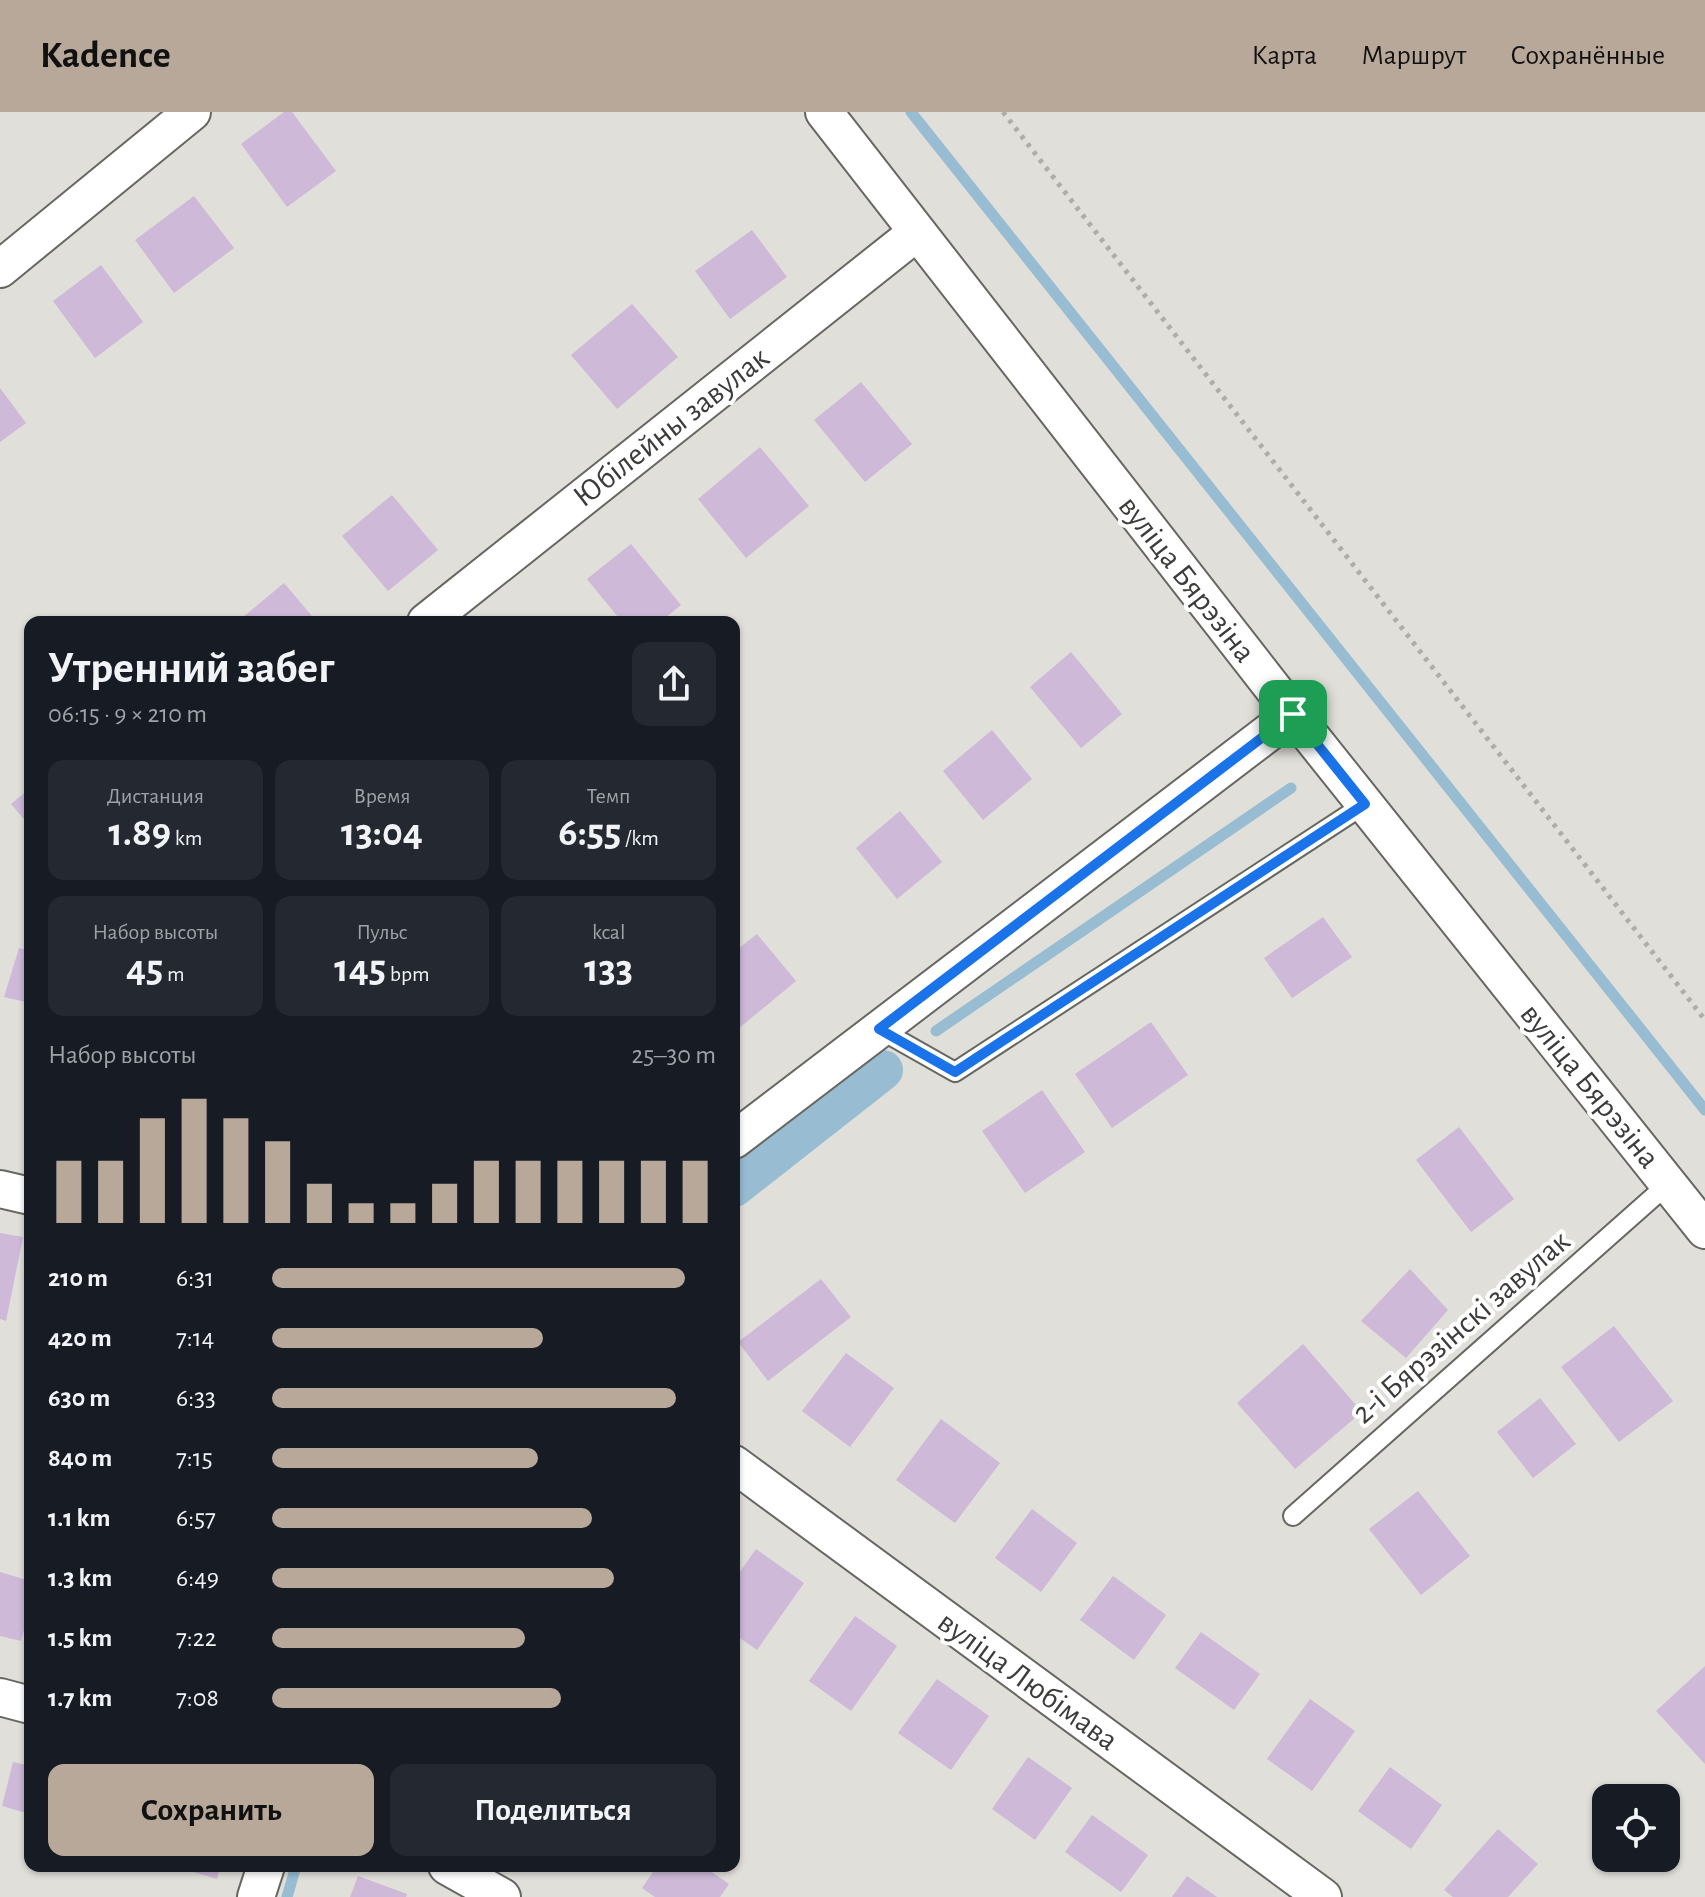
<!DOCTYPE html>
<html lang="ru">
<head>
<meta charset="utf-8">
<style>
  body { margin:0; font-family:"Alegreya Sans",sans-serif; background:#242831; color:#f1f3f6; height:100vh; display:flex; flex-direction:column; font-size:30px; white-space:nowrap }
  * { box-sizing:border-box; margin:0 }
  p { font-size:26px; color:#9ea1a6 }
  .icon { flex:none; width:44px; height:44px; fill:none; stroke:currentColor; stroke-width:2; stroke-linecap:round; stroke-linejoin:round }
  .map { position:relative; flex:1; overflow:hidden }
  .details { position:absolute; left:24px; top:504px; width:716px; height:1256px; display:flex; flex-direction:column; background:#171b24; border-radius:16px; box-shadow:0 2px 6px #0004 }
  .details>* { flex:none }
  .tools { position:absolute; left:1592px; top:1672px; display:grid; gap:16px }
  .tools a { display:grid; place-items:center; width:88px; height:88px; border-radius:16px; background:#171b24; box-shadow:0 2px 6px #0004; font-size:40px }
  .pin { position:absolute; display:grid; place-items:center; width:68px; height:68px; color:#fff; margin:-34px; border-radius:16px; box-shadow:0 4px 12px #0006 }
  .round { display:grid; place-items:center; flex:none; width:84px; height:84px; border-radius:16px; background:#242831 }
  .headline { display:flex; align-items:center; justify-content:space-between; height:136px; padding:0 24px }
  h1 { font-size:44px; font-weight:700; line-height:60px }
  .figures { display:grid; grid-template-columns:repeat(3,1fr); gap:12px; height:136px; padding:8px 24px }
  .figures div { display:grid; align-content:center; border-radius:16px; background:#242831; text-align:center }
  .figures b { font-size:40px; font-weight:700 }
  .figures small { font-size:22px; font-weight:400 }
  .figures p { font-size:22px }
  .chart { height:224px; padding:16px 24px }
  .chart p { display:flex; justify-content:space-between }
  .chart svg { width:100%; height:144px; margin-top:8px; stroke:#b8a89a; stroke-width:6 }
  .button { display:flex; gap:16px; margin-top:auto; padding:16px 24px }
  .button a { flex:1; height:92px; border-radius:16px; background:#b8a89a; color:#111; font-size:32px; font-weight:700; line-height:92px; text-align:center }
  .button a+a { background:#242831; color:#f1f3f6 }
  ul { padding:0 24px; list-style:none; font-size:26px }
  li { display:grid; grid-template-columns:128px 96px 1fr; align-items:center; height:60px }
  li i { height:20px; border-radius:10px; background:#b8a89a }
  header { display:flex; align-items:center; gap:48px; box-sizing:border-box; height:112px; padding:0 40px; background:#b8a89a; color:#111 }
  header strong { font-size:38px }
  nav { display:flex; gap:44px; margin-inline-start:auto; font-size:28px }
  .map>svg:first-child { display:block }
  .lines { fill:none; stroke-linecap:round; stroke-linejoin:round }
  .stream { stroke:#98bcd1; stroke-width:11 }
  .canal { stroke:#98bcd1; stroke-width:40 }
  .building { fill:#ceb9d8 }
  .lane-casing { stroke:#676762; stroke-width:22 }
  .street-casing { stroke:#676762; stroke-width:40 }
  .path { stroke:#adada9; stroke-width:5; stroke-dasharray:4 6; stroke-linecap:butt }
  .lane { stroke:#fff; stroke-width:18 }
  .street { stroke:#fff; stroke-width:36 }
  .route-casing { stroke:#fff; stroke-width:16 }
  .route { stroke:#1a73e8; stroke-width:10 }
  .labels { text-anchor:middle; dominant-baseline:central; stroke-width:8; stroke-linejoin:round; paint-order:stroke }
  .street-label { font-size:32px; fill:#3c3c3a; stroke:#fff }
</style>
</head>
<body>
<header>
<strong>Kadence</strong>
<nav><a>Карта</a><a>Маршрут</a><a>Сохранённые</a></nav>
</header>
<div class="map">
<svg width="1705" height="1785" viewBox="0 0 1705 1785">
  <rect width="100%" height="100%" fill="#e0dfda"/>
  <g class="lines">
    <g class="stream">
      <polyline points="911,0 1705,998"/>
      <polyline points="936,919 1291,676"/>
      <polyline points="287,1785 296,1754"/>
    </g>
    <polyline class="canal" points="734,1075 883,958"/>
  </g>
  <g class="building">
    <polygon points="284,0 292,0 336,59 287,95 241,32"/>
    <polygon points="194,84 234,136 174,181 135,128"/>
    <polygon points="752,118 787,165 730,207 695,159"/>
    <polygon points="101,153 143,210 95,246 53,189"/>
    <polygon points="632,192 678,245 617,297 571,243"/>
    <polygon points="861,270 912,332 865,370 814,308"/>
    <polygon points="0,276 26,311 0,330"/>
    <polygon points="760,335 809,394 746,446 698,387"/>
    <polygon points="392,383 438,438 388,479 342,424"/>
    <polygon points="631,432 681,493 660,510 622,510 587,467"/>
    <polygon points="284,471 317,510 237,510"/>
    <polygon points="1071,540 1122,602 1081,636 1030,575"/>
    <polygon points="992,618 1032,667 983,708 943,659"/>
    <polygon points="30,676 30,714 11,692"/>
    <polygon points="900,699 942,750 897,787 856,736"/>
    <polygon points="1323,805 1352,845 1292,886 1264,846"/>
    <polygon points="757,822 796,869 738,917 734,912 734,840"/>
    <polygon points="19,836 30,839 30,891 4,885"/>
    <polygon points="1151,910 1188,963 1112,1016 1075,962"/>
    <polygon points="1042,978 1085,1040 1025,1081 982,1019"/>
    <polygon points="1459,1015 1514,1087 1471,1120 1416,1048"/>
    <polygon points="0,1121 23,1125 6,1209 0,1207"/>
    <polygon points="1410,1157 1448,1198 1406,1246 1361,1209"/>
    <polygon points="821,1167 851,1205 768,1269 738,1230"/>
    <polygon points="1614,1214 1673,1289 1619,1330 1561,1255"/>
    <polygon points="1303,1232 1362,1300 1295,1357 1237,1291"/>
    <polygon points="846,1241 894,1276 850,1335 802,1299"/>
    <polygon points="1540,1286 1576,1332 1533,1366 1497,1320"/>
    <polygon points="941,1307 1000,1351 955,1411 896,1368"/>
    <polygon points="1418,1379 1470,1444 1421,1483 1369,1417"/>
    <polygon points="1032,1397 1077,1431 1041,1480 995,1446"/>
    <polygon points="756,1437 804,1471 757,1538 734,1522 734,1468"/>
    <polygon points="0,1460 30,1469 30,1496 21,1529 0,1524"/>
    <polygon points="1113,1464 1166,1503 1134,1548 1080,1508"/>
    <polygon points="855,1504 897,1534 851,1599 809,1569"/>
    <polygon points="1201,1520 1260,1562 1234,1598 1175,1556"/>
    <polygon points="1705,1554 1705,1652 1656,1599"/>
    <polygon points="937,1567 989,1604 951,1658 898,1621"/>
    <polygon points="1310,1587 1355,1619 1312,1679 1267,1647"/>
    <polygon points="1028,1645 1072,1676 1035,1728 992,1697"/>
    <polygon points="13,1650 30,1654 30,1702 2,1694"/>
    <polygon points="1390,1655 1442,1693 1411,1737 1358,1699"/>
    <polygon points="1092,1703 1148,1743 1121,1780 1065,1740"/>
    <polygon points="1498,1717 1538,1752 1508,1785 1453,1785 1444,1778"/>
    <polygon points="173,1754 220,1754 217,1767"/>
    <polygon points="657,1754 703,1754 729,1772 720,1785 655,1785 642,1776"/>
    <polygon points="358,1764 407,1782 406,1785 350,1785"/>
    <polygon points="1187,1764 1217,1785 1172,1785"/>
  </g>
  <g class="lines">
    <g class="lane-casing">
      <g id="lane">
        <polyline points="879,917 955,960 1365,692"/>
        <polyline points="1293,1404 1668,1072"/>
      </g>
    </g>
    <g class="street-casing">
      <g id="street">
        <polyline points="824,0 1293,602 1705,1118"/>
        <polyline points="0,157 192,0"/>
        <polyline points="426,510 916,121"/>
        <polyline points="734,1028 1293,602"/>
        <polyline points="0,1077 30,1084"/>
        <polyline points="734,1352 1323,1785"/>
        <polyline points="0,1585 30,1593"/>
        <polyline points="447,1754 502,1785"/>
        <polyline points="256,1785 266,1754"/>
      </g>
    </g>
    <polyline class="path" points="1003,0 1705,908"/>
    <use href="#lane" class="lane"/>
    <use href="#street" class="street"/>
  </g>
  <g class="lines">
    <g class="route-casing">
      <polygon id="route" points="1293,602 1365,692 955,960 879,917"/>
    </g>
    <use href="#route" class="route"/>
  </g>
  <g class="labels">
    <g class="street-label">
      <text transform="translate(671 315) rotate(-38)">Юбілейны завулак</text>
      <text transform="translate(1187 467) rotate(52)">вуліца Бярэзіна</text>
      <text transform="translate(1590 974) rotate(51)">вуліца Бярэзіна</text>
      <text transform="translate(1461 1215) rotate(-41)">2-і Бярэзінскі завулак</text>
      <text transform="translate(1028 1569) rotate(36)">вуліца Любімава</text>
    </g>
  </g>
</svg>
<div class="tools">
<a><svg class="icon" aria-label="locate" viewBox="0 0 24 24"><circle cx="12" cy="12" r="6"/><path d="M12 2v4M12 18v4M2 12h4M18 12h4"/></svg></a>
</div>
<div class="pin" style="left:1293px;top:602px;background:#1e9e55"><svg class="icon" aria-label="arrive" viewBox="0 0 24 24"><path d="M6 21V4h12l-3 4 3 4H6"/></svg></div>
<section class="details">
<div class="headline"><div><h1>Утренний забег</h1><p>06:15 · 9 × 210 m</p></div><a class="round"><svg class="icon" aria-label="share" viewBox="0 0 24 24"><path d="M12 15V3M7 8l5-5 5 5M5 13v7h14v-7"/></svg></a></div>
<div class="figures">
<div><p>Дистанция</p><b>1.89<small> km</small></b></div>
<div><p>Время</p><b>13:04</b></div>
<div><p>Темп</p><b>6:55<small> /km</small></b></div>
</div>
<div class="figures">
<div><p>Набор высоты</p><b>45<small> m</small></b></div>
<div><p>Пульс</p><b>145<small> bpm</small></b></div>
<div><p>kcal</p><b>133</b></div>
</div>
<div class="chart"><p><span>Набор высоты</span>25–30 m</p>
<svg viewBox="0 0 160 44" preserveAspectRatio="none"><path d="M5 44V25M15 44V25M25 44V12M35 44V6M45 44V12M55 44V19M65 44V32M75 44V38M85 44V38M95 44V32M105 44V25M115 44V25M125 44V25M135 44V25M145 44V25M155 44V25"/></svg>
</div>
<ul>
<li><b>210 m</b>6:31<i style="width:93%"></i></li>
<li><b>420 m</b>7:14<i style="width:61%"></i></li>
<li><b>630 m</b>6:33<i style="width:91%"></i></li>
<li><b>840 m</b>7:15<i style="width:60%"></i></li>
<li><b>1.1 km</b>6:57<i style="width:72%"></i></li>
<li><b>1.3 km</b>6:49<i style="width:77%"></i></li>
<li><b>1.5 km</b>7:22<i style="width:57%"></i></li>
<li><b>1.7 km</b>7:08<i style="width:65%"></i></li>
</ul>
<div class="button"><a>Сохранить</a><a>Поделиться</a></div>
</section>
</div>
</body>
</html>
